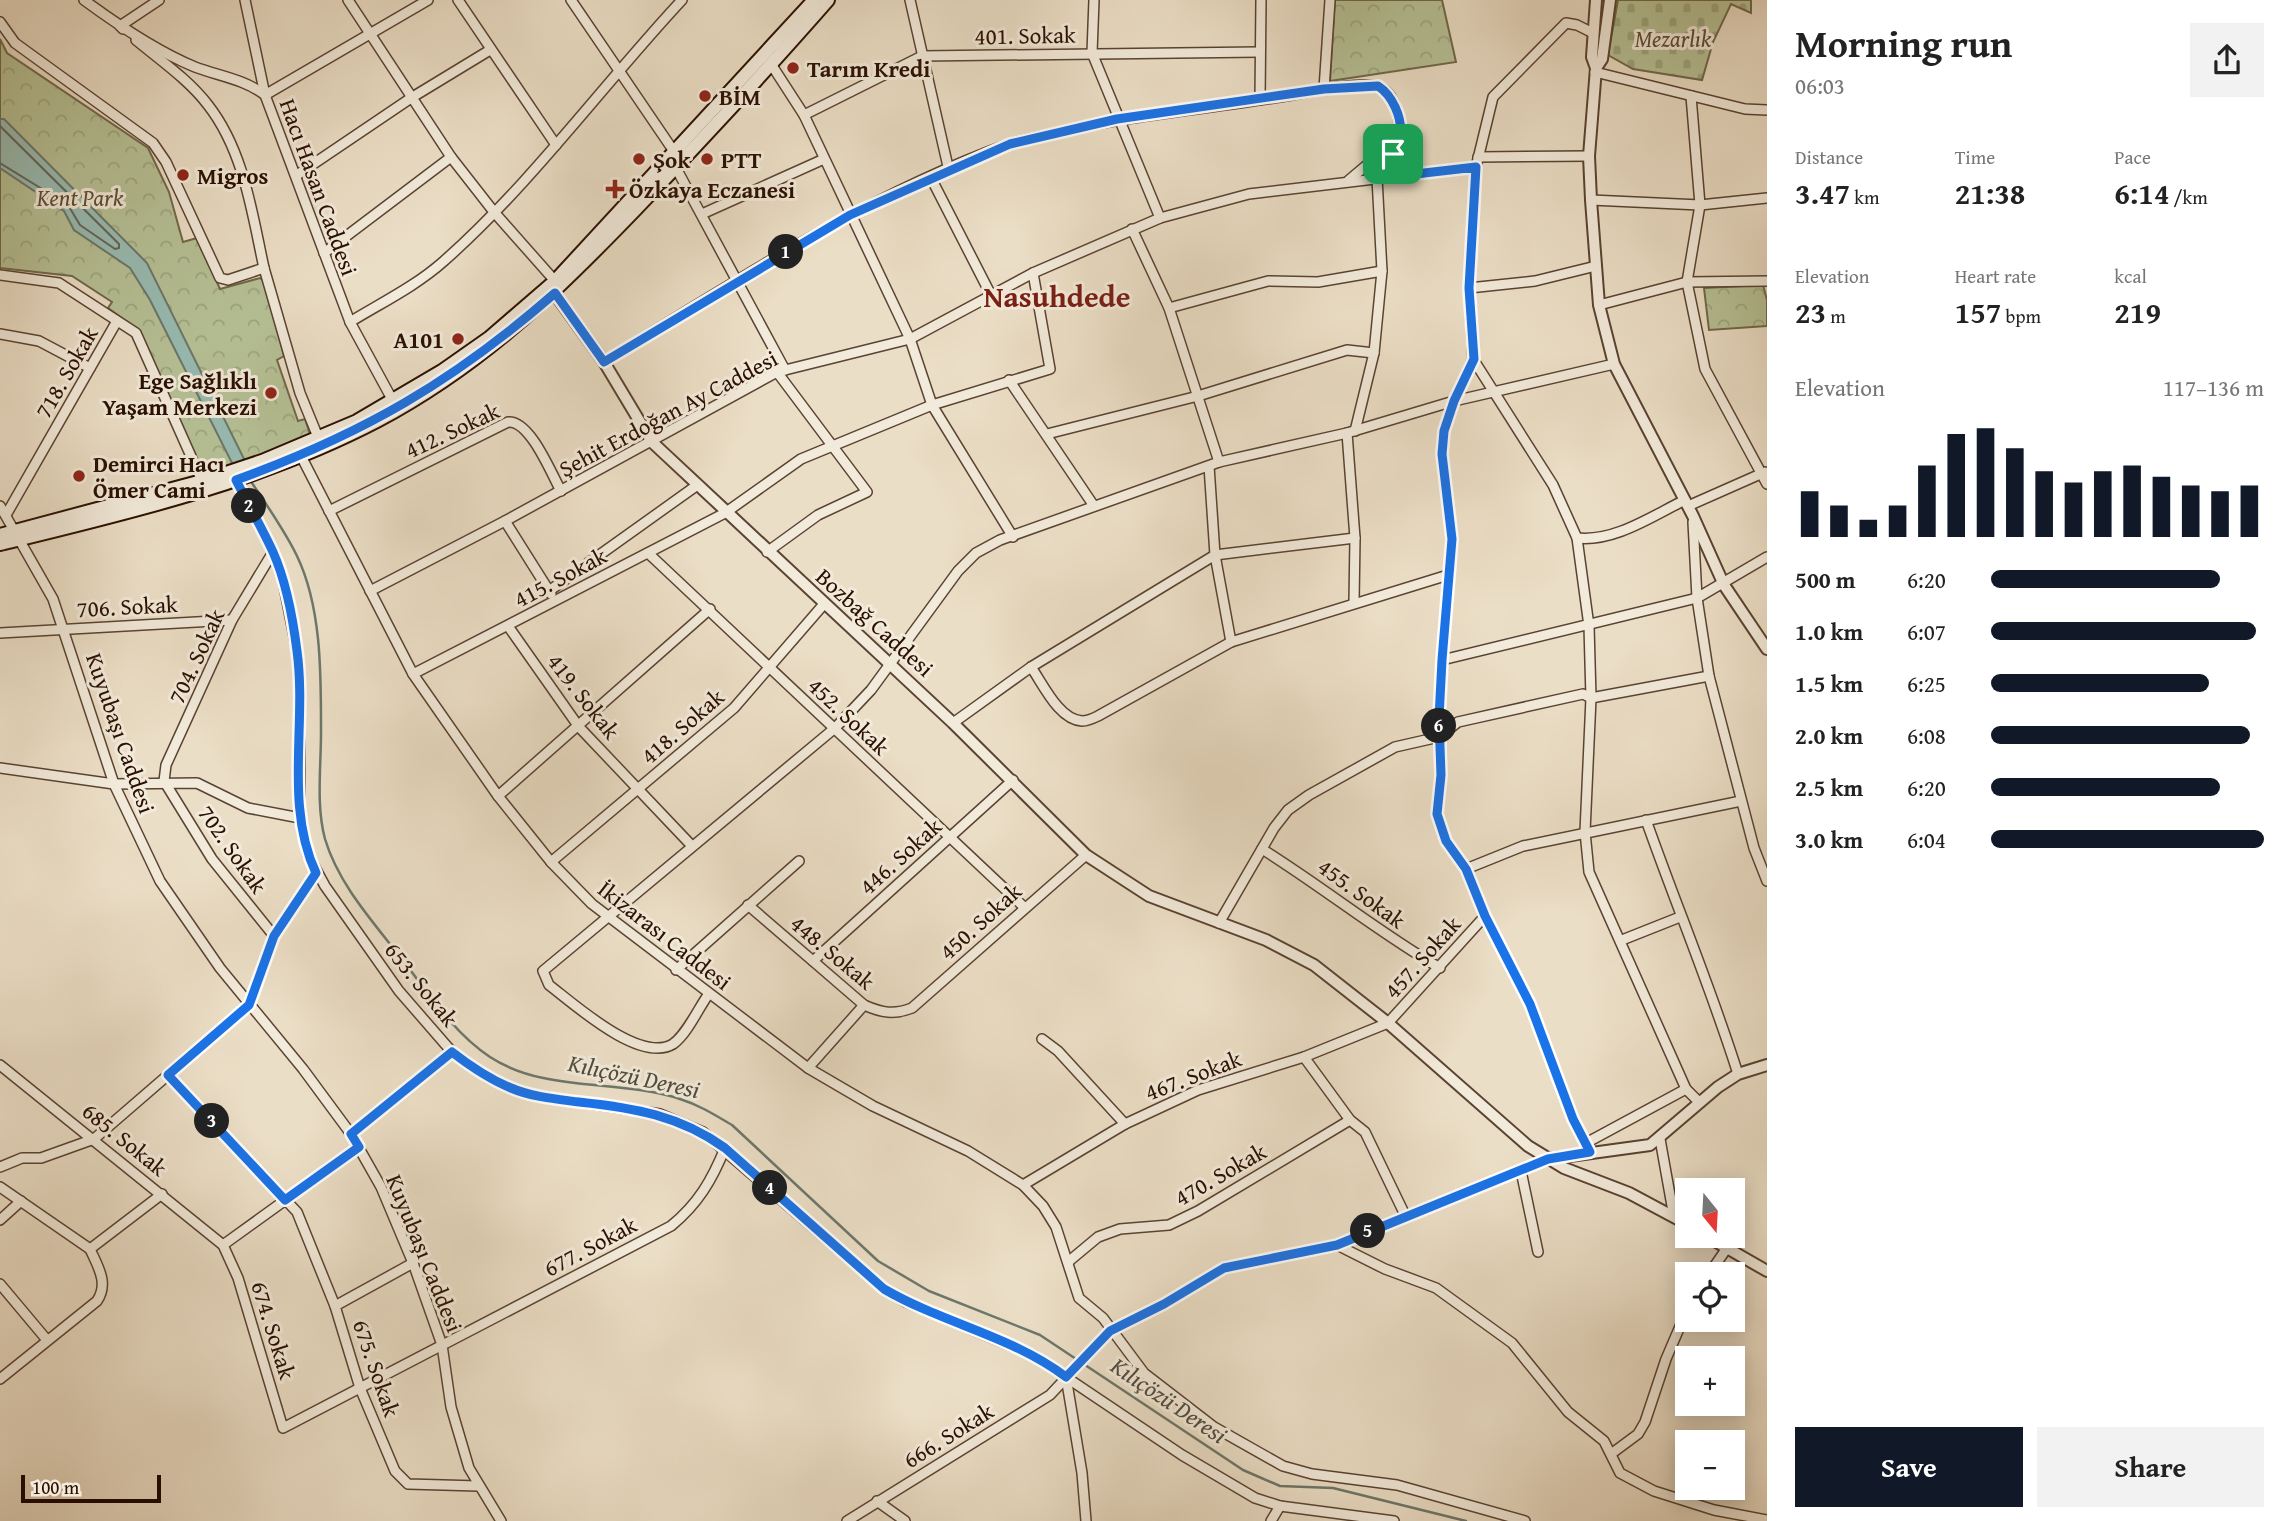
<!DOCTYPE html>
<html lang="en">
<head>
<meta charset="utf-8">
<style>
  body { margin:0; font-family:"Gentium Book Plus",serif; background:#f2f2f2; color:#222; height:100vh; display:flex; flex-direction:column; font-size:26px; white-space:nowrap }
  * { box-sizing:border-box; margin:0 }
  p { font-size:23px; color:#767676 }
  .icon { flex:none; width:38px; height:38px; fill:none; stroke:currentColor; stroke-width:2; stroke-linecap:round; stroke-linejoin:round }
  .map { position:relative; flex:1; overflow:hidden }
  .side { display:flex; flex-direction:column; background:#fff; width:525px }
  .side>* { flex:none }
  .needle { width:46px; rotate:162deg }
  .controls { position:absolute; left:1675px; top:1178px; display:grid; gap:14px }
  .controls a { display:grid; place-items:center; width:70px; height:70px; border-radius:0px; background:#fff; box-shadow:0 4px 18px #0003; font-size:35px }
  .scale { position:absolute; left:21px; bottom:18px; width:140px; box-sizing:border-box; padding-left:7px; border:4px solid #2a0f00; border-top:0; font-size:19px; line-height:24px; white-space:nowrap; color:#2a0f00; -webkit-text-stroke:5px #f2eada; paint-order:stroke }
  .pin { position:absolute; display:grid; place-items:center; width:60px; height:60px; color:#fff; margin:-30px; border-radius:14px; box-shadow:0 4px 10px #0006 }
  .km { position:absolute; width:35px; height:35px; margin:-18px; border-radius:50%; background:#222; color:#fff; font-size:19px; line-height:35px; text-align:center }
  .round { display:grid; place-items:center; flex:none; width:74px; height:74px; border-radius:0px; background:#f2f2f2 }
  .headline { display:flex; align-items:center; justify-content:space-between; height:119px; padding:0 28px }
  h1 { font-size:38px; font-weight:700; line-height:52px }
  .metrics { display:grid; grid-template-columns:repeat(3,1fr); gap:10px; height:119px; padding:7px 28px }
  .metrics div { display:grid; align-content:center }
  .metrics b { font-size:30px; font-weight:700 }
  .metrics small { font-size:19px; font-weight:400 }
  .metrics p { font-size:19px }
  .chart { height:196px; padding:14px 28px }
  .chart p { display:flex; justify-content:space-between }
  .chart svg { width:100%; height:126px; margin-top:7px; stroke:#111827; stroke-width:6 }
  .action { display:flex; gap:14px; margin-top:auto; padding:14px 28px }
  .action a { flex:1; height:80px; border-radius:0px; background:#111827; color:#fff; font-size:28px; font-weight:700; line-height:80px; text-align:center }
  .action a+a { background:#f2f2f2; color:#222 }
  ul { padding:0 28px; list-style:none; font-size:23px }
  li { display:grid; grid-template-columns:112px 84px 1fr; align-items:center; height:52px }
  li i { height:18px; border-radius:9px; background:#111827 }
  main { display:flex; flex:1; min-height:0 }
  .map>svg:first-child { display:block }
  .cemetery { fill:url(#cemetery-stones); stroke:#70684b; stroke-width:2 }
  .park { fill:url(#park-crowns); stroke:#70684b; stroke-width:2 }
  .water { fill:#98bcb3; stroke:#6c776b; stroke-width:2 }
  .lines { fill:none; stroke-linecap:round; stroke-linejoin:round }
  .shore { stroke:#61665a; stroke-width:2 }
  .stream { stroke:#6c776b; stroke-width:2.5 }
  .minor-casing { stroke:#5a4332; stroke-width:12 }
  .tertiary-casing { stroke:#5a4332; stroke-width:14 }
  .secondary-casing { stroke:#2a0f00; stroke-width:16 }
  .minor { stroke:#f2eada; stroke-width:9 }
  .tertiary { stroke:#f2eada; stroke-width:10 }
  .secondary { stroke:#f2eada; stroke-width:12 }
  .route-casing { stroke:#fff; stroke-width:14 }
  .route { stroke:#1a73e8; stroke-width:9 }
  .poi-dot { fill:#8f2418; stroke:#f2eada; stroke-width:2.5 }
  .labels { text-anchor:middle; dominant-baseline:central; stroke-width:6; stroke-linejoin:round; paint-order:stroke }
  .street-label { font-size:23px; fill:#2a0f00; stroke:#f2eada }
  .park-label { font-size:23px; font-style:italic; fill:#5b4d34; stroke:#f2eada }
  .poi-label { font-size:23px; font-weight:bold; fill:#2a0f00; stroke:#f2eada; text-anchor:start }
  .water-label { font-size:24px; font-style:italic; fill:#504c3f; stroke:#f2eada }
  .district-label { font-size:30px; font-weight:bold; fill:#7a1f14; stroke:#f2eada }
</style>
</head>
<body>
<main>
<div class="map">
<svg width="1767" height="1521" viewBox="0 0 1767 1521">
  <defs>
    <pattern id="cemetery-stones" width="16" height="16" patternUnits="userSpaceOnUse" patternTransform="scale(1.75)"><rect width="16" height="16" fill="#b6c196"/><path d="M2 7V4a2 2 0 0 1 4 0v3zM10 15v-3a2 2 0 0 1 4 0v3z" fill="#9da580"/></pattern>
    <pattern id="park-crowns" width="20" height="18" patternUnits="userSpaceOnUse" patternTransform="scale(1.75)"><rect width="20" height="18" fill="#b6c196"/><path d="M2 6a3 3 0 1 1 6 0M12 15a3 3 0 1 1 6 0" fill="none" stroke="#9da580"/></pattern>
  </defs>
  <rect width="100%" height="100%" fill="#ebdec6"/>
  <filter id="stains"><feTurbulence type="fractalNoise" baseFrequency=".00286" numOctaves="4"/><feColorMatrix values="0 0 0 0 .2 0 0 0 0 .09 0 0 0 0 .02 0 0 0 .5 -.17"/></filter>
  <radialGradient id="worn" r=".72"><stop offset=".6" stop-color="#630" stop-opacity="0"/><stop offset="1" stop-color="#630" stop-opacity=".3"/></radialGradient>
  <polygon class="cemetery" points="1618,0 1751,0 1751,13 1731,4 1713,42 1702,80 1633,69 1608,55"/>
  <g class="park">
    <polygon points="1335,0 1442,0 1456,62 1330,81"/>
    <polygon points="0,39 7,53 148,148 169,192 183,242 197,238 220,289 260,278 265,282 284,356 277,360 298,421 305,419 311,437 205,476 138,330 108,308 112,302 72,276 0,268"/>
    <polygon points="1763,285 1767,300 1767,326 1709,330 1704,288"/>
  </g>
  <polygon class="water" points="0,119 4,119 147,263 245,461 233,465 150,300 130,268 74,230 64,211 0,168"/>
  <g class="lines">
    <polyline class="shore" points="0,126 119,244 119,248 115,249 80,225 68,205 0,163"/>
    <path class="stream" d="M252,483C268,507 285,531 297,556C322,608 321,676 321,733C321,767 316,806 325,839C339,886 376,925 405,963C430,996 455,1034 490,1057C545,1093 619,1079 680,1099C699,1105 715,1115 732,1125L878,1261L929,1291L1040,1335L1243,1470L1280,1486L1333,1488L1466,1521"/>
    <g class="minor-casing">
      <g id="minor">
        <path d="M84,0C118,25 156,51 195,67C219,76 244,79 265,95L350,322L393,401"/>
        <polyline points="245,0 265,95 428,0"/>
        <polyline points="348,0 451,157 494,212 555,281"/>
        <polyline points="458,0 556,145"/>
        <polyline points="571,0 675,153"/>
        <polyline points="910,0 949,171"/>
        <polyline points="1094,0 1092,53 1160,218"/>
        <polyline points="0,22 15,43 153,143 166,162 220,278 228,280 264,268 300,393 320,442"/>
        <polyline points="123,29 120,26 159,0"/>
        <path d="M136,40C160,60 189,80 208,105C244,151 252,213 264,268"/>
        <polyline points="771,64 804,115 910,339 932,405 1013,537"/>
        <polyline points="1595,72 1745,109 1767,110"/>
        <polyline points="1324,89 1330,0"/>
        <polyline points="1691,96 1700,205 1687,282 1705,369 1767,484"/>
        <polyline points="1260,100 1261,0"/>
        <polyline points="804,115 922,56 1259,52"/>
        <path d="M1398,141C1391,157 1394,163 1407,175"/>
        <polyline points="1478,157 1589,156"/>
        <polyline points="676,168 785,370"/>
        <polyline points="297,175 411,98 490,50"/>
        <polyline points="931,178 992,297"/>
        <polyline points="1591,200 1700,205 1767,198"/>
        <polyline points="702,214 824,159"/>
        <polyline points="1132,229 1169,308 1219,462"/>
        <polyline points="324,253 451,157"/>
        <polyline points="0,275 59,283 136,333 202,481"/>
        <polyline points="1469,288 1535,281 1596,266"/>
        <polyline points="1599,305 1687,282 1767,281"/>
        <polyline points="1169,308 1268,281 1318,282 1382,271"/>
        <path d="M350,322C381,303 416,286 444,261C532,183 602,86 682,0"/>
        <polyline points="0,334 39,341 90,368"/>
        <polyline points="1473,359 1553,485 1577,538 1589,626 1591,698 1585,832 1589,872 1686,1089 1698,1101"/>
        <path d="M604,362C731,284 867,195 1009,144C1025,139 1044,136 1060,132C1133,115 1207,109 1280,97C1299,94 1364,80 1379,87C1396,93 1401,123 1399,138L1349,180"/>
        <polyline points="1009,380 1094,506"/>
        <polyline points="1355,431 1374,353 1382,271 1377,178"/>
        <polyline points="1347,433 1355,538 1354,602"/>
        <polyline points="1047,434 1198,396 1347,350 1374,353"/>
        <polyline points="301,456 413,674 498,796 551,862 592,904 808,1068 873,1106 968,1151 1023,1185 1043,1206 1056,1227 1079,1298 1103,1318 1144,1373 1214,1427 1283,1466 1312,1474 1397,1485 1525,1521"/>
        <polyline points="1209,466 1215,555 1231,642"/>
        <polyline points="236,480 273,552 283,581 297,651 300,694 300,818 308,855 325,886 399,991 452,1052 489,1078 512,1089 537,1096 660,1114 703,1132 884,1289 906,1302 1033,1355 1182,1455 1255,1498 1280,1506 1394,1521"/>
        <polyline points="0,506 53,599 114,784 160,881 220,968 303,1069 351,1134 381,1187 413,1263 442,1345 451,1407 469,1468 501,1521"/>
        <polyline points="1688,506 1765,472"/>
        <path d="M329,511L508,422C530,420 551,473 561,491"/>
        <polyline points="6,515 117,321"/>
        <polyline points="505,521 551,594"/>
        <polyline points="1693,522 1697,598 1709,676 1754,848 1767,881"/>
        <path d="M1577,538C1615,542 1652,516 1685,500"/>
        <polyline points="767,552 818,515 867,492 777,372"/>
        <polyline points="648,553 1024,907"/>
        <polyline points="370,591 505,521 777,372 910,339 1033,273 1160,218 1249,194 1476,167"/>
        <polyline points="549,591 696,486"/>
        <polyline points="508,626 579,727 692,846"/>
        <polyline points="0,633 232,620"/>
        <polyline points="1442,660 1697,598 1767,557"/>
        <path d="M1031,667C1043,684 1059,720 1082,721C1087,721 1094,718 1098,716L1231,642L1448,575"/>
        <polyline points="413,674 725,513 801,459 932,405 1050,369 1033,273"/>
        <polyline points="953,723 1031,667 1215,555 1355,538"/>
        <polyline points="0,768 114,784 197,783 248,808 300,818"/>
        <polyline points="164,781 166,765 232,620 273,552"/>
        <polyline points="164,781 212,859 274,936"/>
        <polyline points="498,796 710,609"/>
        <path d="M1646,820C1676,905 1711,988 1738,1074"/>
        <path d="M1262,849C1323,887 1378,932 1440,968"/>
        <polyline points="551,862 734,708 824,604"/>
        <polyline points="1466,869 1523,846 1741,801"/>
        <path d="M748,905L864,1005C882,1013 894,1015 912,1008L1086,855"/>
        <polyline points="1219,923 1274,828 1288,810 1309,795 1395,747 1439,737 1458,722 1583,694 1591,698 1709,676"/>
        <polyline points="1622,940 1680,917"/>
        <polyline points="813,961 1013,780"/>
        <polyline points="676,970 799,861"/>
        <path d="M708,995C698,1009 687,1034 673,1044C640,1064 574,1004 549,985L543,971L835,728L871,690L958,571L976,553L1000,540L1219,462L1347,433L1454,401L1614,364"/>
        <polyline points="1042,1039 1058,1051 1125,1124"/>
        <polyline points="1304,1057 1350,1120 1365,1132 1405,1215"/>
        <path d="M0,1065L223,1245L238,1278L283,1428L671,1226C698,1204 712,1180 725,1148"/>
        <polyline points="808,1068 864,1005"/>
        <polyline points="168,1075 297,1212 335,1306 360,1388 395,1471 408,1484 478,1486"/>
        <polyline points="351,1134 452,1052"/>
        <polyline points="1660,1139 1674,1217"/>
        <polyline points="1586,1143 1686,1089"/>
        <polyline points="1590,1152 1573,1119 1530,1004 1485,916 1466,869 1446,841 1437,814 1441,775 1439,717 1442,660 1452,539 1442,454 1444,431 1454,401 1473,359 1469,288 1476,167 1493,97 1566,23 1577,25 1593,33"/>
        <polyline points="0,1167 22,1158 41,1158 94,1139 249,1005 274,936 316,873"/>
        <polyline points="1521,1171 1538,1252"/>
        <polyline points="1023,1185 1125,1124 1198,1090 1304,1057 1388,1023 1485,916"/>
        <polyline points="0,1187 90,1249"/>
        <polyline points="0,1220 21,1201"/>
        <polyline points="223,1245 359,1147"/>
        <polyline points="1337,1245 1385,1269 1436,1288 1512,1343 1568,1412 1604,1441 1620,1473 1654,1491 1714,1510 1767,1520"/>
        <polyline points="1068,1262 1098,1237 1120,1229 1169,1225 1198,1211 1350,1120"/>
        <polyline points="1709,1274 1727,1248"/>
        <polyline points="0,1284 47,1340"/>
        <polyline points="335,1306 413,1263"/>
        <polyline points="1066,1377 1082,1473 1086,1521"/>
        <path d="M0,1379L97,1301C109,1283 98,1267 90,1249L162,1194"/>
        <polyline points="1611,1454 1638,1434 1645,1422 1666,1359 1687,1310"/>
        <polyline points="877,1501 905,1521"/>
        <polyline points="847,1521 1050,1395 1110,1331 1164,1304 1224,1268 1337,1245 1548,1159"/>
        <polyline points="1271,1521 1280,1506"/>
      </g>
    </g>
    <g class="tertiary-casing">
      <g id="tertiary">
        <polyline points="1596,0 1592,57 1596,68 1589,156 1591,200 1599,305 1614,364 1693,516 1724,585 1767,649"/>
        <polyline points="1596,68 1602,59 1610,0"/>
        <polyline points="555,294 604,362 652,442 953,723 1086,855 1149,896 1266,940 1314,965 1388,1023 1528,1146 1564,1168 1629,1193 1687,1224"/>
        <polyline points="1548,1159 1650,1145 1718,1087 1738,1074 1767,1065"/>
        <polyline points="1706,1236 1767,1271"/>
      </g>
    </g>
    <g class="secondary-casing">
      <g id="secondary">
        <polyline points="0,535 202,481 262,461 357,421 442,371 489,338 555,281 814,0"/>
        <path d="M0,544C128,513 260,482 377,421C482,365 553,295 634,211C700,142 765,72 828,0"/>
      </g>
    </g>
    <use href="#minor" class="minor"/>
    <use href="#tertiary" class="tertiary"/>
    <use href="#secondary" class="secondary"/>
  </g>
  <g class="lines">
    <g class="route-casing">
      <path id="route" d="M1378,86C1392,95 1403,118 1400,136C1398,143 1393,150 1394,157C1395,165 1401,170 1407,175L1476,167L1469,288L1474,359L1454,401L1444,431L1442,454L1452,539L1442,660L1439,718L1441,775L1437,814L1446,841L1466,869L1485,916L1530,1004L1573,1119L1590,1152L1548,1159L1337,1245L1224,1268L1164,1304L1110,1331L1066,1377C1012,1336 942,1323 884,1289L725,1148C679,1115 634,1108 579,1102C556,1099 532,1097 511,1088C489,1079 470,1066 452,1052L351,1134L359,1147L285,1200L168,1075L249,1005L274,936L316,873C284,805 307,724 297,651C293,619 286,581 273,552C262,528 248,504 236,480C363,434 453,382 555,293L604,362L850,215L1010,144L1117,119L1324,89Z"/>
    </g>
    <use href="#route" class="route"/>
  </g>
  <g class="poi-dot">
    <circle cx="793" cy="68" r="7"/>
    <circle cx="705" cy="96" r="7"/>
    <circle cx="639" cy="159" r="7"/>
    <circle cx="707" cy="159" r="7"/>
    <circle cx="183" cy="175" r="7"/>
    <path d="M611.5 178.5h7v7h7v7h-7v7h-7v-7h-7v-7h7z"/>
    <circle cx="458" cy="339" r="7"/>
    <circle cx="271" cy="393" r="7"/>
    <circle cx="79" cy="476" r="7"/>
  </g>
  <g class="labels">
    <g class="street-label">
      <text transform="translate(1025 35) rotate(-1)">401. Sokak</text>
      <text transform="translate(319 187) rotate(70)">Hacı Hasan Caddesi</text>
      <text transform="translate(66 372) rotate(-60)">718. Sokak</text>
      <text transform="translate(668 413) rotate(-28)">Şehit Erdoğan Ay Caddesi</text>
      <text transform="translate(452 430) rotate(-25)">412. Sokak</text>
      <text transform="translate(560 577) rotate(-28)">415. Sokak</text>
      <text transform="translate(127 606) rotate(-3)">706. Sokak</text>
      <text transform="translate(875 622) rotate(42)">Bozbağ Caddesi</text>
      <text transform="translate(196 656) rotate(-65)">704. Sokak</text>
      <text transform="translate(584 696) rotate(52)">419. Sokak</text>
      <text transform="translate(849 716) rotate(43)">452. Sokak</text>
      <text transform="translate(682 726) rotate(-41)">418. Sokak</text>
      <text transform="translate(121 733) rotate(71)">Kuyubaşı Caddesi</text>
      <text transform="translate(233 849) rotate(55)">702. Sokak</text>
      <text transform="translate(900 856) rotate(-42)">446. Sokak</text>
      <text transform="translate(1362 893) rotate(36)">455. Sokak</text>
      <text transform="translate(980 921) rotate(-42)">450. Sokak</text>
      <text transform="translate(665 935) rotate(38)">İkizarası Caddesi</text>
      <text transform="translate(833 952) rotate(40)">448. Sokak</text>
      <text transform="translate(1422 957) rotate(-48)">457. Sokak</text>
      <text transform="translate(422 984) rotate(51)">653. Sokak</text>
      <text transform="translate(1193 1075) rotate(-21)">467. Sokak</text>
      <text transform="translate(125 1139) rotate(39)">685. Sokak</text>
      <text transform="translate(1220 1174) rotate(-30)">470. Sokak</text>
      <text transform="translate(590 1246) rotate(-28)">677. Sokak</text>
      <text transform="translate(425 1253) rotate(68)">Kuyubaşı Caddesi</text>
      <text transform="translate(274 1330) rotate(73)">674. Sokak</text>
      <text transform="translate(377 1368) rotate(71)">675. Sokak</text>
      <text transform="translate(948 1435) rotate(-32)">666. Sokak</text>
    </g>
    <g class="park-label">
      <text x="1673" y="38">Mezarlık</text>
      <text x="80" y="197">Kent Park</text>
    </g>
    <g class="poi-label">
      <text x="807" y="68">Tarım Kredi</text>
      <text x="719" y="96">BİM</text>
      <text x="653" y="159">Şok</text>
      <text x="721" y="159">PTT</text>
      <text x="197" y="175">Migros</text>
      <text x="629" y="189">Özkaya Eczanesi</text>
      <text x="444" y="339" text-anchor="end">A101</text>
      <text x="257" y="380" text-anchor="end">Ege Sağlıklı<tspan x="257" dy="26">Yaşam Merkezi</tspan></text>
      <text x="93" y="463">Demirci Hacı<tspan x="93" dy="26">Ömer Cami</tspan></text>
    </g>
    <g class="water-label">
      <text transform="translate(634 1076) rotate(12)">Kılıçözü Deresi</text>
      <text transform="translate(1169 1400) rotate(34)">Kılıçözü Deresi</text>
    </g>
    <g class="district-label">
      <text x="1057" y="296">Nasuhdede</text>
    </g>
  </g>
  <rect width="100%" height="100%" filter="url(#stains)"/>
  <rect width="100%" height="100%" fill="url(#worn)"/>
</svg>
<div class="controls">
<a><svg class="needle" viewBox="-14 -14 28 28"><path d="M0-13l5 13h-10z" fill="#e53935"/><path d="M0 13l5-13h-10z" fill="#767676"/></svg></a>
<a><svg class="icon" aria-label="locate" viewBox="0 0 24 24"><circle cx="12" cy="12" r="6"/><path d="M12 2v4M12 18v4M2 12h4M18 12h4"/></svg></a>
<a>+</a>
<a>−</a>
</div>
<div class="scale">100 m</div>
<div class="pin" style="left:1393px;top:154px;background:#1e9e55"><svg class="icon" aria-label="arrive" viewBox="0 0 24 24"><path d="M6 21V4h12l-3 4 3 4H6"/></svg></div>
<b class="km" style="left:786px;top:252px">1</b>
<b class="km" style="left:249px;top:506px">2</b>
<b class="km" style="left:212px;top:1121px">3</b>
<b class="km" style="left:770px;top:1188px">4</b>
<b class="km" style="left:1368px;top:1231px">5</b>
<b class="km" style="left:1439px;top:726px">6</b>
</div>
<section class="side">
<div class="headline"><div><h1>Morning run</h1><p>06:03</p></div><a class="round"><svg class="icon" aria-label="share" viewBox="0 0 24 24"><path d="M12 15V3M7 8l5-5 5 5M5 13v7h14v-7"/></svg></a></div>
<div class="metrics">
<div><p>Distance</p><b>3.47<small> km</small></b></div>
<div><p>Time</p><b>21:38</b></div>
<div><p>Pace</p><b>6:14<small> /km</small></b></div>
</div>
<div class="metrics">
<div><p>Elevation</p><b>23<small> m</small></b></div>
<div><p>Heart rate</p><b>157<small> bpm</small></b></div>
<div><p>kcal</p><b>219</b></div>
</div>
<div class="chart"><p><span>Elevation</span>117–136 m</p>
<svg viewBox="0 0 160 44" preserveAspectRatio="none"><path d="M5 44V28M15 44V33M25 44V38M35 44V33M45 44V19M55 44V8M65 44V6M75 44V13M85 44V21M95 44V25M105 44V21M115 44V19M125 44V23M135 44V26M145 44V28M155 44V26"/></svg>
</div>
<ul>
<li><b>500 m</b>6:20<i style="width:84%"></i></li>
<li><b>1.0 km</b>6:07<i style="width:97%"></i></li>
<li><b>1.5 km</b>6:25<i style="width:80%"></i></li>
<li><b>2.0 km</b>6:08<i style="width:95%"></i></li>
<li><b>2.5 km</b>6:20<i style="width:84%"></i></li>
<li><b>3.0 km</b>6:04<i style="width:100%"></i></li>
</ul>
<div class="action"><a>Save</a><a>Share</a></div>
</section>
</main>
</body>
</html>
